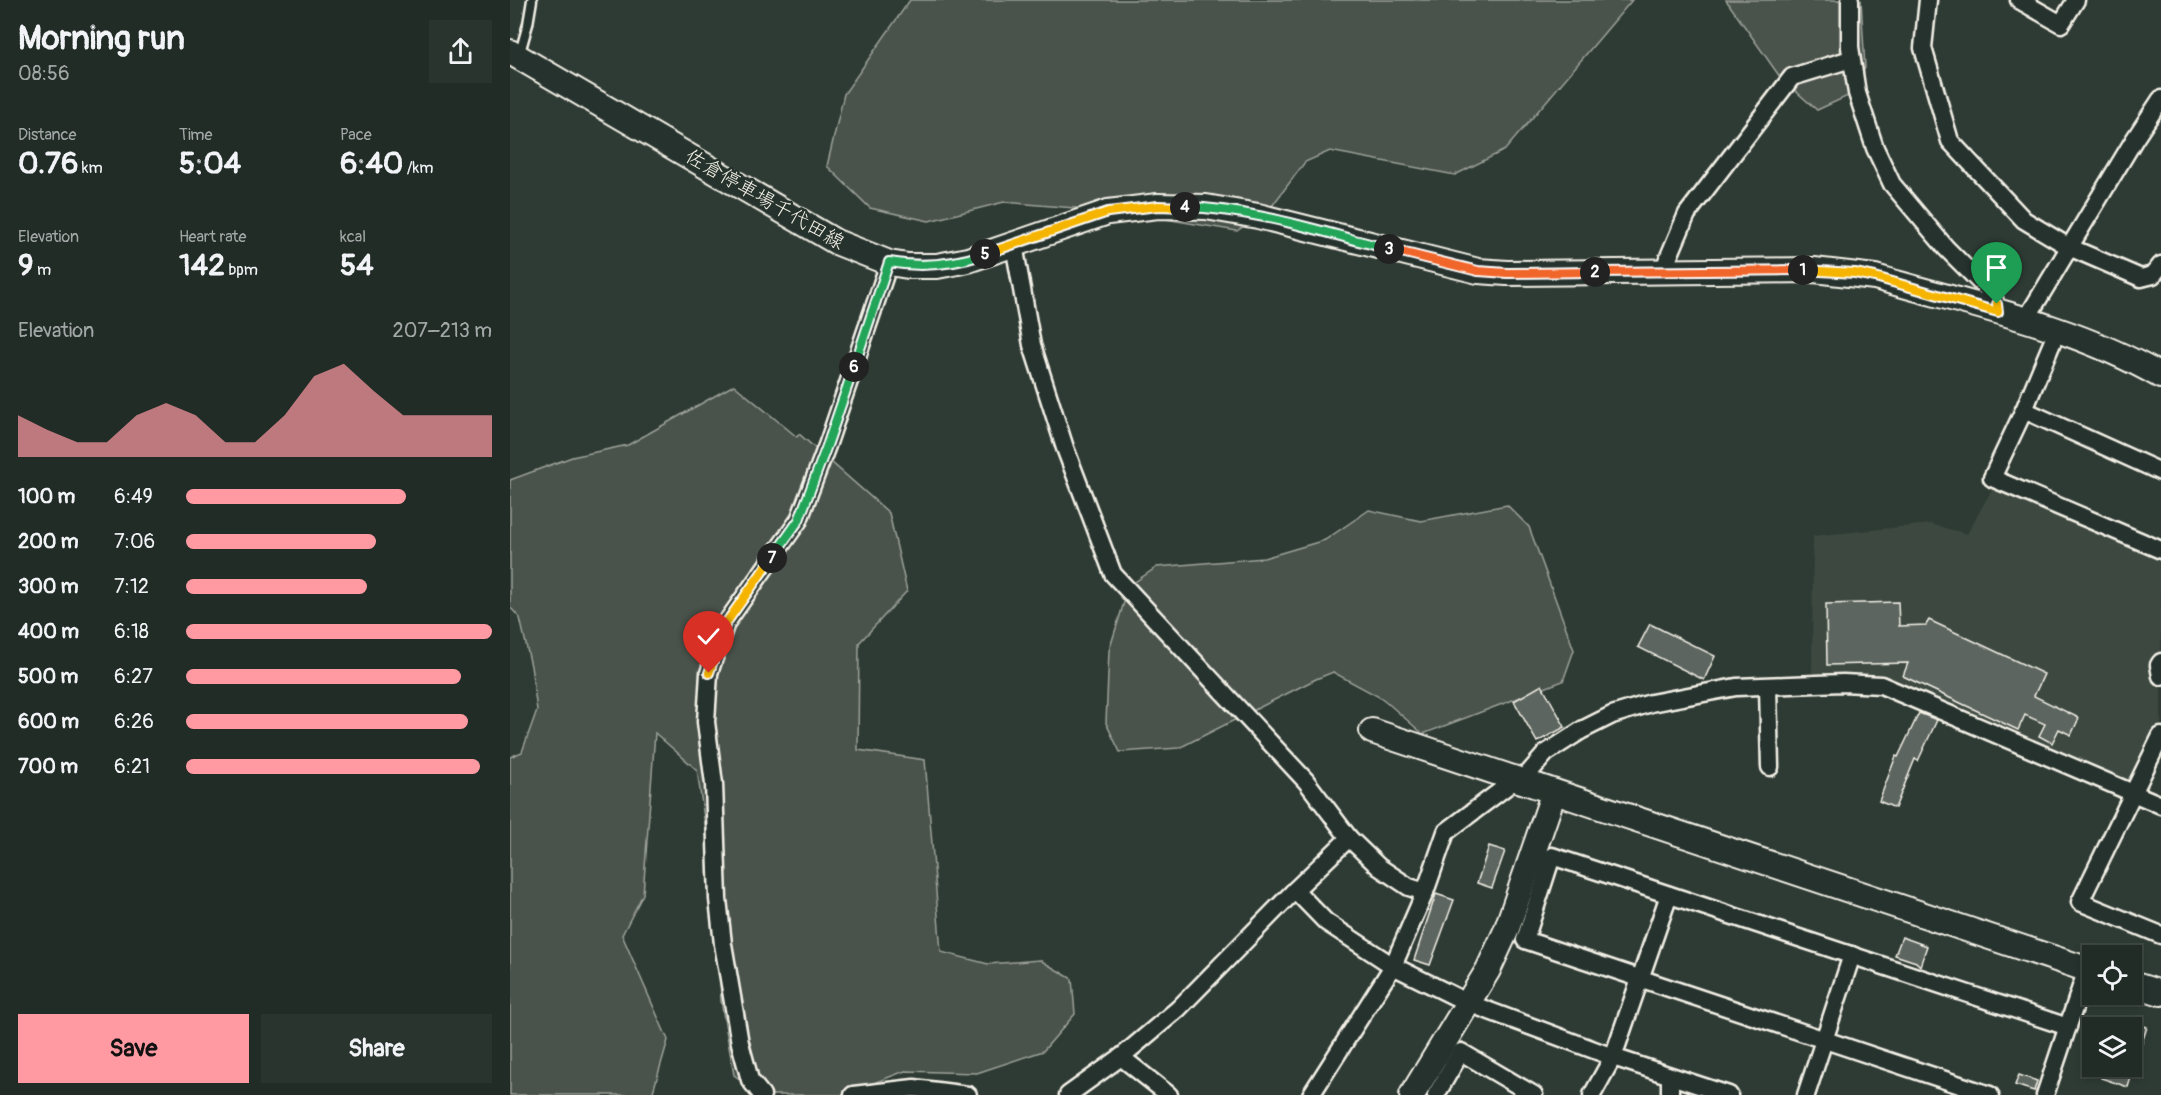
<!DOCTYPE html>
<html lang="en">
<head>
<meta charset="utf-8">
<style>
  body { margin:0; font-family:Pangolin,"Klee One",sans-serif; background:#2a342f; color:#f1f3f6; height:100vh; display:flex; flex-direction:column; font-size:22px; white-space:nowrap }
  * { box-sizing:border-box; margin:0 }
  p { font-size:20px; color:#a2a7a7 }
  .icon { flex:none; width:33px; height:33px; fill:none; stroke:currentColor; stroke-width:2; stroke-linecap:round; stroke-linejoin:round }
  .map { position:relative; flex:1; overflow:hidden }
  .panel { display:flex; flex-direction:column; background:#222c27; width:510px }
  .panel>* { flex:none }
  .fabs { position:absolute; left:1572px; top:945px; display:grid; gap:12px }
  .fabs a { display:grid; place-items:center; width:60px; height:60px; border-radius:0px; background:#222c27; box-shadow:0 3px 9px #0003,0 0 0 2px #3f4844; font-size:30px }
  .pin { position:absolute; display:grid; place-items:center; width:51px; height:51px; color:#fff; margin:-62px -26px; border-radius:50% 50% 50% 0; rotate:-45deg; box-shadow:0 0 6px #0007 }
  .pin .icon { rotate:45deg }
  .km { position:absolute; width:30px; height:30px; margin:-15px; border-radius:50%; background:#222; color:#fff; font-size:16px; line-height:30px; text-align:center }
  .round { display:grid; place-items:center; flex:none; width:63px; height:63px; border-radius:0px; background:#2a342f }
  .head { display:flex; align-items:center; justify-content:space-between; height:102px; padding:0 18px }
  h1 { font-size:33px; font-weight:800; line-height:45px }
  .stats { display:grid; grid-template-columns:repeat(3,1fr); gap:9px; height:102px; padding:6px 18px }
  .stats div { display:grid; align-content:center }
  .stats b { font-size:30px; font-weight:800 }
  .stats small { font-size:16px; font-weight:400 }
  .stats p { font-size:16px }
  .chart { height:168px; padding:12px 18px }
  .chart p { display:flex; justify-content:space-between }
  .chart svg { width:100%; height:108px; margin-top:6px; fill:#ff9aa2; opacity:.7 }
  .button { display:flex; gap:12px; margin-top:auto; padding:12px 18px }
  .button a { flex:1; height:69px; border-radius:0px; background:#ff9aa2; color:#111; font-size:24px; font-weight:800; line-height:69px; text-align:center }
  .button a+a { background:#2a342f; color:#f1f3f6 }
  ul { padding:0 18px; list-style:none; font-size:20px }
  li { display:grid; grid-template-columns:96px 72px 1fr; align-items:center; height:45px }
  li i { height:15px; border-radius:8px; background:#ff9aa2 }
  main { display:flex; flex:1; min-height:0 }
  .map>svg:first-child { display:block }
  .built { fill:#3c4841 }
  .green { fill:#48524c; stroke:#9ea29a; stroke-width:1.5 }
  .building { fill:#5c655e; stroke:#f4f1e8; stroke-width:1.5 }
  .lines { fill:none; stroke-linecap:round; stroke-linejoin:round }
  .lane-casing { stroke:#f4f1e8; stroke-width:13 }
  .street-casing { stroke:#f4f1e8; stroke-width:21 }
  .secondary-casing { stroke:#f4f1e8; stroke-width:28 }
  .lane { stroke:#26332d; stroke-width:8 }
  .street { stroke:#26332d; stroke-width:16 }
  .secondary { stroke:#26332d; stroke-width:24 }
  .split-1-casing { stroke:#fff; stroke-width:12 }
  .split-2-casing { stroke:#fff; stroke-width:12 }
  .split-3-casing { stroke:#fff; stroke-width:12 }
  .split-4-casing { stroke:#fff; stroke-width:12 }
  .split-5-casing { stroke:#fff; stroke-width:12 }
  .split-6-casing { stroke:#fff; stroke-width:12 }
  .split-7-casing { stroke:#fff; stroke-width:12 }
  .split-8-casing { stroke:#fff; stroke-width:12 }
  .split-1 { stroke:#f5b400; stroke-width:8 }
  .split-2 { stroke:#f0652b; stroke-width:8 }
  .split-3 { stroke:#f0652b; stroke-width:8 }
  .split-4 { stroke:#22a559; stroke-width:8 }
  .split-5 { stroke:#f5b400; stroke-width:8 }
  .split-6 { stroke:#22a559; stroke-width:8 }
  .split-7 { stroke:#22a559; stroke-width:8 }
  .split-8 { stroke:#f5b400; stroke-width:8 }
  .labels { text-anchor:middle; dominant-baseline:central; stroke-width:5; stroke-linejoin:round; paint-order:stroke }
  .street-label { font-size:20px; fill:#f4f1e8; stroke:#26332d }
</style>
</head>
<body>
<main>
<section class="panel">
<div class="head"><div><h1>Morning run</h1><p>08:56</p></div><a class="round"><svg class="icon" aria-label="share" viewBox="0 0 24 24"><path d="M12 15V3M7 8l5-5 5 5M5 13v7h14v-7"/></svg></a></div>
<div class="stats">
<div><p>Distance</p><b>0.76<small> km</small></b></div>
<div><p>Time</p><b>5:04</b></div>
<div><p>Pace</p><b>6:40<small> /km</small></b></div>
</div>
<div class="stats">
<div><p>Elevation</p><b>9<small> m</small></b></div>
<div><p>Heart rate</p><b>142<small> bpm</small></b></div>
<div><p>kcal</p><b>54</b></div>
</div>
<div class="chart"><p><span>Elevation</span>207–213 m</p>
<svg viewBox="0 0 160 44" preserveAspectRatio="none"><path d="M0 44V27L10 33L20 38L30 38L40 27L50 22L60 27L70 38L80 38L90 27L100 11L110 6L120 17L130 27L140 27L150 27L160 27V44z"/></svg>
</div>
<ul>
<li><b>100 m</b>6:49<i style="width:72%"></i></li>
<li><b>200 m</b>7:06<i style="width:62%"></i></li>
<li><b>300 m</b>7:12<i style="width:59%"></i></li>
<li><b>400 m</b>6:18<i style="width:100%"></i></li>
<li><b>500 m</b>6:27<i style="width:90%"></i></li>
<li><b>600 m</b>6:26<i style="width:92%"></i></li>
<li><b>700 m</b>6:21<i style="width:96%"></i></li>
</ul>
<div class="button"><a>Save</a><a>Share</a></div>
</section>
<div class="map">
<svg width="1651" height="1095" viewBox="0 0 1651 1095">
  <rect width="100%" height="100%" fill="#2e3b34"/>
  <filter id="ink" filterUnits="userSpaceOnUse"><feTurbulence type="fractalNoise" baseFrequency=".0167" numOctaves="2"/><feDisplacementMap in="SourceGraphic" scale="12" xChannelSelector="R" yChannelSelector="G"/><feConvolveMatrix kernelMatrix="1 2 1 2 8 2 1 2 1" color-interpolation-filters="sRGB"/></filter>
  <g filter="url(#ink)">
    <polygon class="built" points="1485,484 1651,557 1651,650 1641,676 1651,680 1651,723 1622,783 1374,677 1302,678 1303,536 1420,524 1457,534"/>
    <g class="green">
      <polygon points="400,0 1122,0 995,150 945,175 820,151 795,162 756,214 748,216 727,231 613,212 494,202 419,221 360,208 317,166 334,94"/>
      <polygon points="1216,0 1351,0 1355,68 1338,96 1307,110 1270,77"/>
      <polygon points="224,385 287,437 289,434 379,513 397,591 349,643 348,750 415,760 431,952 478,964 530,960 562,979 565,1014 533,1051 467,1073 395,1071 332,1095 252,1095 224,1075 211,1001 207,908 187,770 145,733 133,894 112,935 158,1040 142,1095 0,1095 0,757 12,752 27,710 21,666 10,618 0,607 0,480 62,457 118,445"/>
      <polygon points="997,505 1019,527 1064,650 1053,681 913,734 873,699 823,672 806,679 669,748 610,752 596,723 599,651 619,586 647,567 754,558 815,540 859,510 911,521"/>
    </g>
    <g class="building">
      <polygon points="1388,602 1389,626 1416,625 1419,620 1534,674 1524,696 1569,718 1561,735 1549,729 1542,743 1529,736 1535,724 1515,715 1508,730 1393,676 1398,663 1317,665 1316,604"/>
      <polygon points="1140,624 1205,656 1194,680 1128,647"/>
      <polygon points="1032,685 1055,727 1027,742 1004,701"/>
      <polygon points="1409,713 1427,720 1408,761 1405,759 1385,808 1369,801 1386,756 1388,757"/>
      <polygon points="979,846 995,851 982,888 967,883"/>
      <polygon points="926,894 944,900 920,965 904,960"/>
      <polygon points="1392,937 1417,946 1410,966 1406,962 1385,955"/>
      <polygon points="1622,1022 1637,1027 1618,1087 1591,1078 1595,1066 1622,1066"/>
      <polygon points="1509,1075 1527,1081 1524,1091 1505,1085"/>
    </g>
    <g class="lines">
      <g class="lane-casing">
        <polyline id="lane" points="9,56 18,24 22,0"/>
      </g>
      <g class="street-casing">
        <g id="street">
          <polyline points="1340,0 1340,47 1347,93 1365,148 1382,184 1436,248 1483,295 1488,312"/>
          <polyline points="1418,0 1413,48 1440,141 1514,220 1559,247 1631,278 1643,275 1651,265"/>
          <polyline points="1509,0 1551,24 1566,0"/>
          <polyline points="504,245 522,345 555,448 603,574 796,781 839,838 869,867 899,887 915,892"/>
          <polyline points="1155,271 1157,261 1177,214 1282,77 1341,59"/>
          <polyline points="1515,321 1624,140 1651,99"/>
          <polyline points="1547,331 1514,410 1482,478 1651,550"/>
          <polyline points="1514,410 1651,472"/>
          <polyline points="1651,662 1649,665 1651,676"/>
          <polyline points="1258,687 1260,767"/>
          <polyline points="1651,736 1570,902 1651,935"/>
          <polyline points="1011,782 1036,753 1072,730 1102,715 1141,703 1226,687 1333,683 1371,685 1651,805"/>
          <polyline points="785,890 816,922 883,966 958,1003 1103,1057 1219,1095"/>
          <polyline points="611,1057 659,1095"/>
          <polyline points="252,1095 240,1080 230,1043 213,944 208,899 204,784 196,722 199,673 216,623 289,520 318,443 379,263"/>
          <polyline points="343,1095 404,1088 458,1095"/>
          <polyline points="558,1095 611,1057 668,1009 785,890 839,838"/>
          <polyline points="801,1095 883,966 915,892 936,832 1005,780"/>
          <polyline points="926,1095 951,1052 1024,1095"/>
          <polyline points="1082,1095 1103,1057 1159,895"/>
          <polyline points="1160,1095 1160,1076"/>
          <polyline points="1296,1095 1342,955"/>
          <polyline points="1480,1095 1015,940 1042,856 1558,1027"/>
          <polyline points="1535,1095 1577,969"/>
        </g>
      </g>
      <g class="secondary-casing">
        <g id="secondary">
          <path d="M0,52L326,242L379,263L398,266H427L458,260L598,212L648,206L696,207L748,216L968,271L997,273L1304,270L1365,277C1461,305 1564,326 1651,376"/>
          <polyline points="862,731 1582,971"/>
          <polyline points="1622,984 1651,993"/>
          <polyline points="902,1095 978,970 996,931 1044,792"/>
        </g>
      </g>
      <use href="#lane" class="lane"/>
      <use href="#street" class="street"/>
      <use href="#secondary" class="secondary"/>
    </g>
  </g>
  <g class="lines" filter="url(#ink)">
    <g class="split-1-casing">
      <polyline id="split-1" points="1293,270 1345,273 1365,277 1488,312 1487,304"/>
    </g>
    <g class="split-2-casing">
      <polyline id="split-2" points="1085,272 1293,270"/>
    </g>
    <g class="split-3-casing">
      <polyline id="split-3" points="879,249 968,271 997,273 1085,272"/>
    </g>
    <g class="split-4-casing">
      <path id="split-4" d="M675,207C745,209 812,232 879,249"/>
    </g>
    <g class="split-5-casing">
      <polyline id="split-5" points="475,254 598,212 648,206 675,207"/>
    </g>
    <g class="split-6-casing">
      <path id="split-6" d="M344,367L379,262C412,268 442,265 475,254"/>
    </g>
    <g class="split-7-casing">
      <polyline id="split-7" points="262,558 289,520 318,443 344,367"/>
    </g>
    <g class="split-8-casing">
      <polyline id="split-8" points="199,673 216,623 262,558"/>
    </g>
    <use href="#split-1" class="split-1"/>
    <use href="#split-2" class="split-2"/>
    <use href="#split-3" class="split-3"/>
    <use href="#split-4" class="split-4"/>
    <use href="#split-5" class="split-5"/>
    <use href="#split-6" class="split-6"/>
    <use href="#split-7" class="split-7"/>
    <use href="#split-8" class="split-8"/>
  </g>
  <g class="labels">
    <g class="street-label">
      <text transform="translate(255 199) rotate(30)">佐倉停車場千代田線</text>
    </g>
  </g>
</svg>
<div class="fabs">
<a><svg class="icon" aria-label="locate" viewBox="0 0 24 24"><circle cx="12" cy="12" r="6"/><path d="M12 2v4M12 18v4M2 12h4M18 12h4"/></svg></a>
<a><svg class="icon" aria-label="layers" viewBox="0 0 24 24"><path d="M12 4l9 5-9 5-9-5zM3 14l9 5 9-5"/></svg></a>
</div>
<div class="pin" style="left:1487px;top:304px;background:#1e9e55"><svg class="icon" aria-label="arrive" viewBox="0 0 24 24"><path d="M6 21V4h12l-3 4 3 4H6"/></svg></div>
<div class="pin" style="left:199px;top:673px;background:#d93025"><svg class="icon" aria-label="check" viewBox="0 0 24 24"><path d="M5 12l5 5 9-10"/></svg></div>
<b class="km" style="left:1293px;top:270px">1</b>
<b class="km" style="left:1085px;top:272px">2</b>
<b class="km" style="left:879px;top:249px">3</b>
<b class="km" style="left:675px;top:207px">4</b>
<b class="km" style="left:475px;top:254px">5</b>
<b class="km" style="left:344px;top:367px">6</b>
<b class="km" style="left:262px;top:558px">7</b>
</div>
</main>
</body>
</html>
